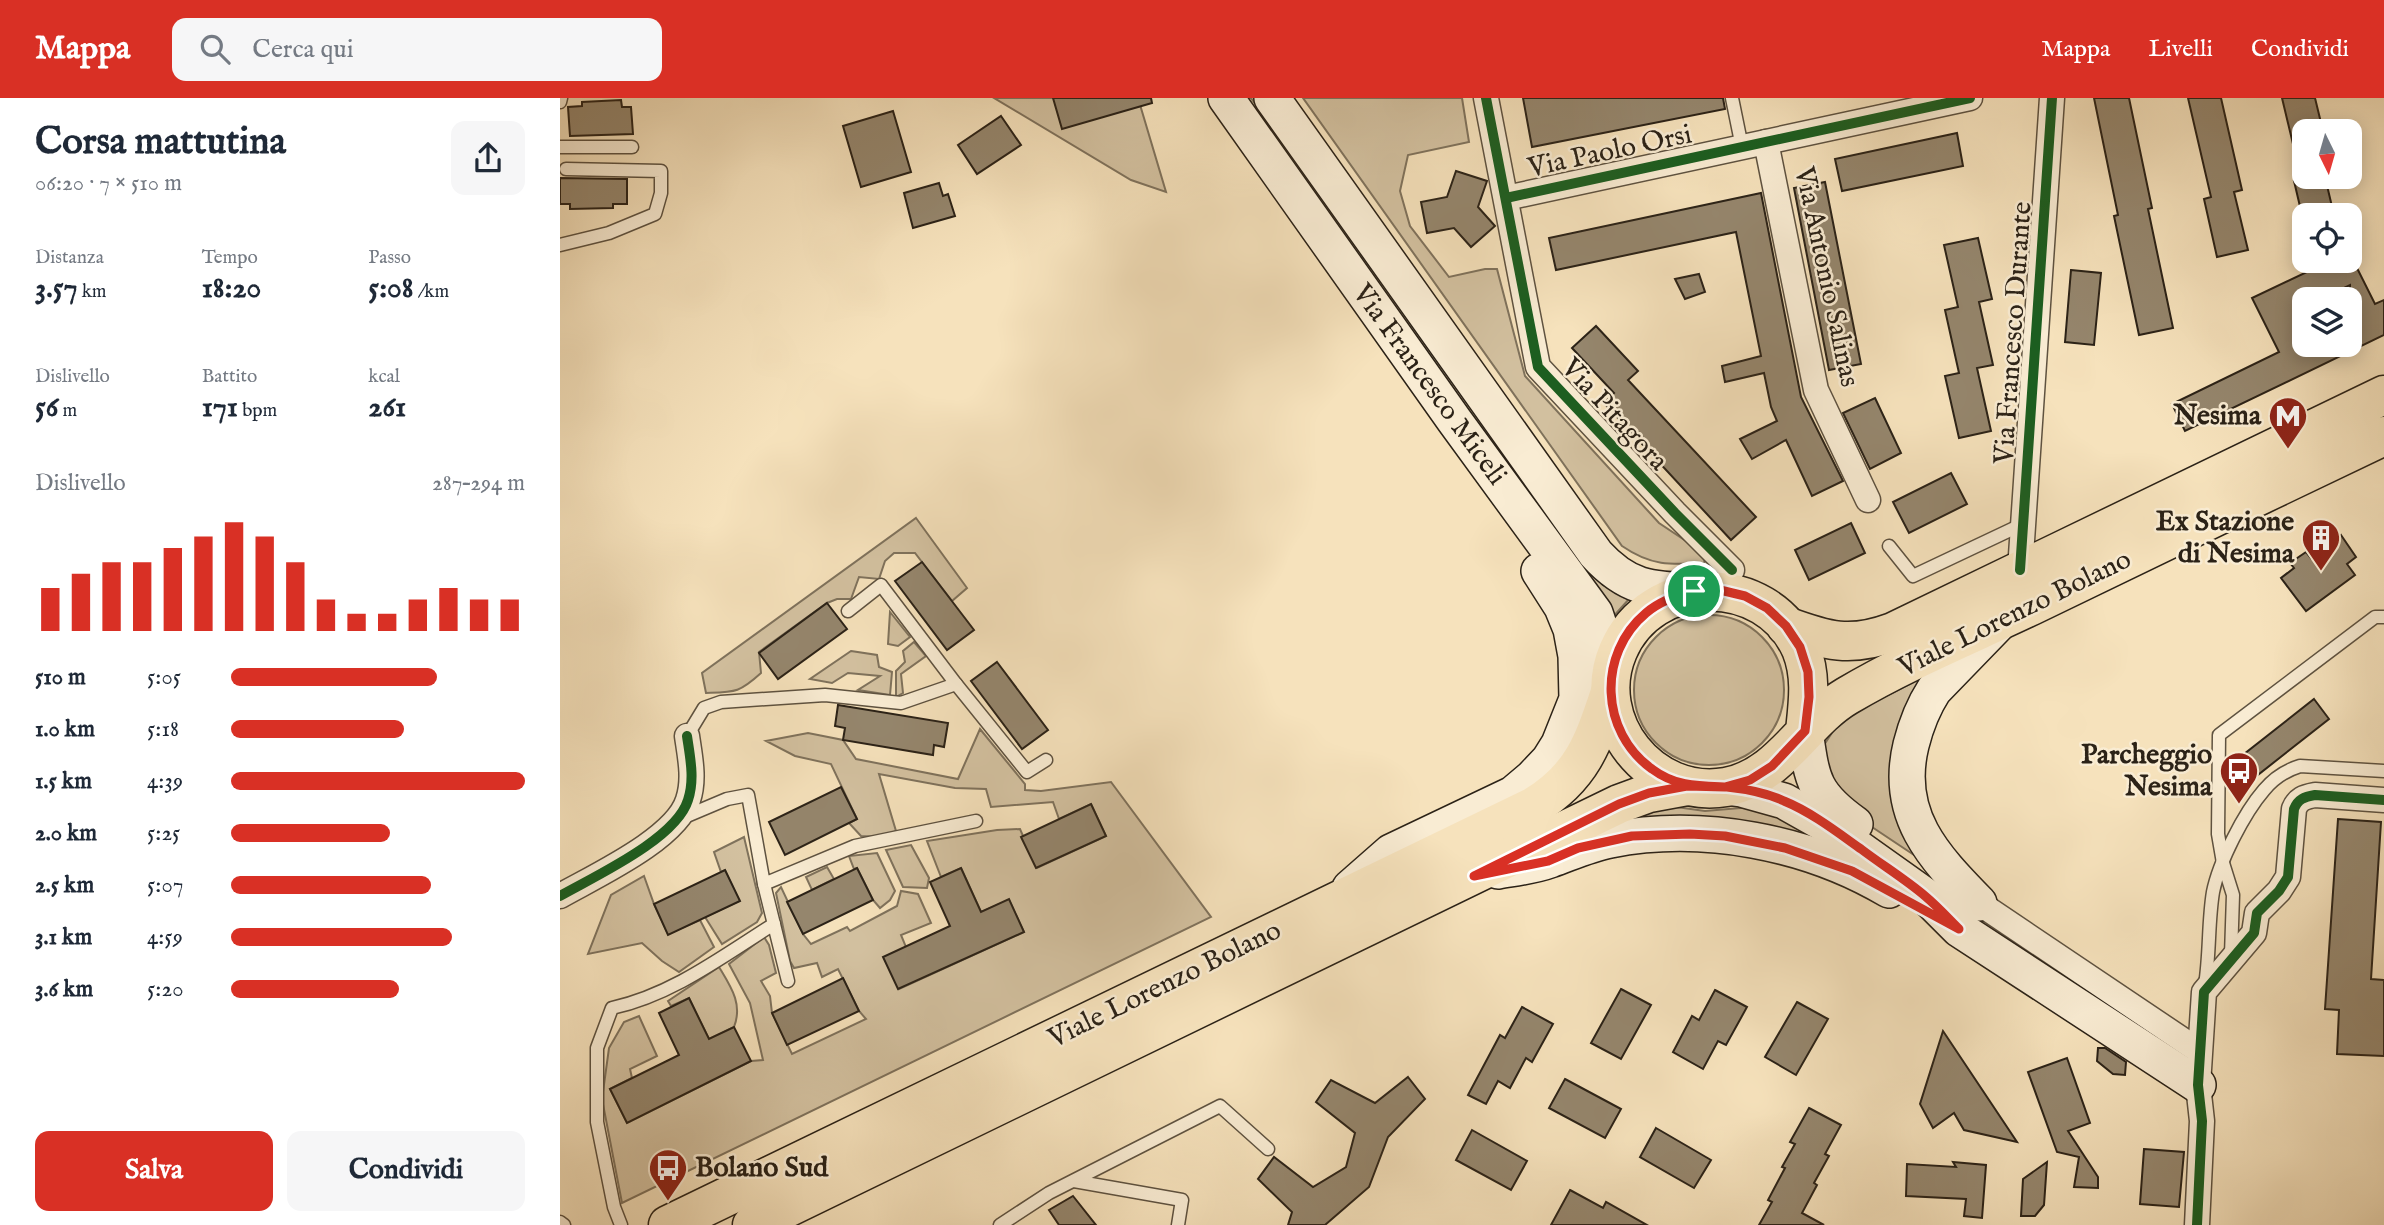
<!DOCTYPE html>
<html lang="it">
<head>
<meta charset="utf-8">
<style>
  body { margin:0; font-family:"IM FELL English",serif; background:#f6f6f7; color:#1f2937; height:100vh; display:flex; flex-direction:column; font-size:26px; white-space:nowrap }
  * { box-sizing:border-box; margin:0 }
  p { font-size:23px; color:#747a83 }
  .icon { flex:none; width:38px; height:38px; fill:none; stroke:currentColor; stroke-width:2; stroke-linecap:round; stroke-linejoin:round }
  .map { position:relative; flex:1; overflow:hidden }
  .panel { display:flex; flex-direction:column; background:#fff; width:560px }
  .panel>* { flex:none }
  .needle { width:46px; rotate:175deg }
  .buttons { position:absolute; left:1732px; top:21px; display:grid; gap:14px }
  .buttons a { display:grid; place-items:center; width:70px; height:70px; border-radius:14px; background:#fff; box-shadow:0 4px 18px #0003; font-size:35px }
  .pin { position:absolute; display:grid; place-items:center; width:60px; height:60px; color:#fff; margin:-30px; border:4px solid #fff; border-radius:50%; box-shadow:0 2px 7px #0007 }
  .round { display:grid; place-items:center; flex:none; width:74px; height:74px; border-radius:14px; background:#f6f6f7 }
  .headline { display:flex; align-items:center; justify-content:space-between; height:119px; padding:0 35px }
  h1 { font-size:38px; font-weight:700; line-height:52px }
  .figures { display:grid; grid-template-columns:repeat(3,1fr); gap:10px; height:119px; padding:7px 35px }
  .figures div { display:grid; align-content:center }
  .figures b { font-size:30px; font-weight:700 }
  .figures small { font-size:19px; font-weight:400 }
  .figures p { font-size:19px }
  .chart { height:196px; padding:14px 35px }
  .chart p { display:flex; justify-content:space-between }
  .chart svg { width:100%; height:126px; margin-top:7px; stroke:#d93025; stroke-width:6 }
  .primary-button { display:flex; gap:14px; margin-top:auto; padding:14px 35px }
  .primary-button a { flex:1; height:80px; border-radius:14px; background:#d93025; color:#fff; font-size:28px; font-weight:700; line-height:80px; text-align:center }
  .primary-button a+a { background:#f6f6f7; color:#1f2937 }
  ul { padding:0 35px; list-style:none; font-size:23px }
  li { display:grid; grid-template-columns:112px 84px 1fr; align-items:center; height:52px }
  li i { height:18px; border-radius:9px; background:#d93025 }
  header { display:flex; align-items:center; gap:42px; box-sizing:border-box; height:98px; padding:0 35px; background:#d93025; color:#fff }
  header strong { font-size:33px }
  nav { display:flex; gap:38px; margin-inline-start:auto; font-size:24px }
  .search { width:490px; height:63px; background:#f6f6f7; display:flex; align-items:center; gap:18px; box-sizing:border-box; padding:0 24px; border-radius:14px; color:#747a83; font-size:26px }
  main { display:flex; flex:1; min-height:0 }
  .map>svg:first-child { display:block }
  .green { fill:#d3c1a0; stroke:#7f725c; stroke-width:2 }
  .building { fill:#95866d; stroke:#2b2217; stroke-width:2; fill-rule:evenodd }
  .lines { fill:none; stroke-linecap:round; stroke-linejoin:round }
  .service-casing { stroke:#5e5240; stroke-width:15 }
  .minor-casing { stroke:#5e5240; stroke-width:27 }
  .secondary-casing { stroke:#2b2217; stroke-width:38 }
  .primary-casing { stroke:#2b2217; stroke-width:41 }
  .service { stroke:#f9ecd3; stroke-width:12 }
  .minor { stroke:#f9ecd3; stroke-width:24 }
  .secondary { stroke:#f9ecd3; stroke-width:35 }
  .primary { stroke:#f6e2bc; stroke-width:38 }
  .cycleway-casing { stroke:#f9ecd3; stroke-width:15 }
  .cycleway { stroke:#1b5e20; stroke-width:10 }
  .route-casing { stroke:#fff; stroke-width:14 }
  .route { stroke:#d93025; stroke-width:9 }
  .labels { text-anchor:middle; dominant-baseline:central; stroke-width:5; stroke-linejoin:round; paint-order:stroke }
  .street-label { font-size:28px; fill:#2b2217; stroke:#f9ecd3 }
  .poi-label { font-size:28px; font-weight:bold; fill:#2b2217; stroke:#f9ecd3; text-anchor:end }
</style>
</head>
<body>
<header>
<strong>Mappa</strong>
<div class="search"><svg class="icon" aria-label="search" viewBox="0 0 24 24"><circle cx="10" cy="10" r="6"/><path d="M15 15l6 6"/></svg>Cerca qui</div>
<nav><a>Mappa</a><a>Livelli</a><a>Condividi</a></nav>
</header>
<main>
<section class="panel">
<div class="headline"><div><h1>Corsa mattutina</h1><p>06:20 · 7 × 510 m</p></div><a class="round"><svg class="icon" aria-label="share" viewBox="0 0 24 24"><path d="M12 15V3M7 8l5-5 5 5M5 13v7h14v-7"/></svg></a></div>
<div class="figures">
<div><p>Distanza</p><b>3.57<small> km</small></b></div>
<div><p>Tempo</p><b>18:20</b></div>
<div><p>Passo</p><b>5:08<small> /km</small></b></div>
</div>
<div class="figures">
<div><p>Dislivello</p><b>56<small> m</small></b></div>
<div><p>Battito</p><b>171<small> bpm</small></b></div>
<div><p>kcal</p><b>261</b></div>
</div>
<div class="chart"><p><span>Dislivello</span>287–294 m</p>
<svg viewBox="0 0 160 44" preserveAspectRatio="none"><path d="M5 44V29M15 44V24M25 44V20M35 44V20M45 44V15M55 44V11M65 44V6M75 44V11M85 44V20M95 44V33M105 44V38M115 44V38M125 44V33M135 44V29M145 44V33M155 44V33"/></svg>
</div>
<ul>
<li><b>510 m</b>5:05<i style="width:70%"></i></li>
<li><b>1.0 km</b>5:18<i style="width:59%"></i></li>
<li><b>1.5 km</b>4:39<i style="width:100%"></i></li>
<li><b>2.0 km</b>5:25<i style="width:54%"></i></li>
<li><b>2.5 km</b>5:07<i style="width:68%"></i></li>
<li><b>3.1 km</b>4:59<i style="width:75%"></i></li>
<li><b>3.6 km</b>5:20<i style="width:57%"></i></li>
</ul>
<div class="primary-button"><a>Salva</a><a>Condividi</a></div>
</section>
<div class="map">
<svg width="1824" height="1127" viewBox="0 0 1824 1127">
  <rect width="100%" height="100%" fill="#f6e2bc"/>
  <filter id="stains"><feTurbulence type="fractalNoise" baseFrequency=".00286" numOctaves="4"/><feColorMatrix values="0 0 0 0 .2 0 0 0 0 .09 0 0 0 0 .02 0 0 0 .5 -.17"/></filter>
  <radialGradient id="worn" r=".72"><stop offset=".6" stop-color="#630" stop-opacity="0"/><stop offset="1" stop-color="#630" stop-opacity=".3"/></radialGradient>
  <g class="green">
    <polygon points="434,0 578,0 606,94 571,82"/>
    <polygon points="684,0 691,0 1031,473 1043,487 1070,500 1052,520"/>
    <path d="M743,0H902L909,44L848,57L840,93L850,128L889,179L925,171H937L965,278L1099,425L1153,461H1145L1144,465C1110,467 1091,468 1062,448Z"/>
    <path d="M356,420L407,490L392,503L355,455H334L325,463L319,481L299,479L291,501H277L267,505L199,554L201,575C179,595 175,594 146,595L142,575Z"/>
    <polygon points="330,514 350,539 338,548 328,546"/>
    <circle cx="1149" cy="592" r="75"/>
    <polygon points="354,544 366,558 341,576 343,595 336,599 336,573 345,564 343,553"/>
    <polygon points="291,553 317,557 319,569 332,574 330,597 298,592 320,578 288,575 272,585 250,581"/>
    <polygon points="1373,574 1349,616 1372,769 1285,711 1275,701 1264,647 1281,621"/>
    <polygon points="420,631 465,686 465,692 481,693 551,684 651,819 62,1105 42,1001 49,950 64,924 79,918 97,958 70,971 72,980 50,991 67,1025 191,963 203,962 190,905 169,866 204,839 209,847 216,875 201,883 210,898 212,915 232,956 306,921 299,913 278,871 262,879 257,865 234,870 230,863 216,795 221,789 243,836 251,846 287,829 290,833 337,808 341,793 358,796 371,825 341,837 346,849 339,891 464,834 449,802 421,814 401,770 381,779 367,743 437,732 460,731 477,770 546,738 531,706 499,721 493,704 431,709 426,691 395,690 319,676 336,733 321,739 301,738 289,725 297,721 271,666 235,658 206,643 248,635 283,642 296,661 398,681"/>
    <polygon points="1109,708 1145,713 1204,708 1299,760 1051,727"/>
    <polygon points="184,739 202,815 197,824 162,846 145,819 179,803 165,772 161,774 154,754"/>
    <polygon points="351,747 369,780 367,790 343,789 326,752"/>
    <polygon points="317,755 335,793 330,802 320,810 313,802 297,770 294,771 289,758"/>
    <polygon points="267,769 274,781 252,792 246,779"/>
    <polygon points="84,778 94,806 108,836 140,822 154,849 119,874 102,863 82,845 28,856 51,797"/>
    <path d="M159,869C171,889 183,906 174,929L149,941L129,900L111,908L108,903Z"/>
  </g>
  <g class="building">
    <polygon points="493,0 591,0 592,5 502,31"/>
    <polygon points="963,0 1163,0 1165,11 972,49"/>
    <polygon points="1534,0 1569,0 1592,110 1588,111 1613,230 1579,237 1554,118 1558,117"/>
    <polygon points="1628,0 1661,0 1682,92 1674,94 1688,152 1657,159 1644,101 1651,99"/>
    <polygon points="1722,0 1755,0 1763,33 1745,33 1745,66 1738,67"/>
    <polygon points="61,2 62,9 71,9 73,36 10,38 8,9 22,8 22,4"/>
    <polygon points="333,13 351,74 301,89 283,28"/>
    <polygon points="441,18 461,47 417,76 398,47"/>
    <polygon points="1397,35 1403,68 1282,93 1275,61"/>
    <polygon points="896,73 927,83 918,109 935,128 911,149 894,130 867,135 861,104 887,99"/>
    <polygon points="1749,79 1765,79 1774,117 1742,117 1734,83"/>
    <polygon points="0,80 67,81 67,106 53,106 53,110 10,111 10,106 0,106"/>
    <polygon points="1265,84 1301,266 1269,272 1234,90"/>
    <polygon points="379,85 383,98 388,96 395,118 353,130 344,95"/>
    <polygon points="1201,95 1241,299 1283,383 1252,398 1226,342 1192,361 1180,341 1217,323 1211,309 1204,275 1165,284 1162,268 1201,258 1176,134 996,172 989,140"/>
    <polygon points="1418,140 1432,201 1419,204 1433,267 1417,270 1431,333 1399,340 1385,278 1399,275 1385,212 1398,209 1384,147"/>
    <path d="M1790,156L1815,206L1824,202V237L1625,333L1612,306L1719,254L1692,200L1770,163H1790ZM1790,187V247H1745V201H1761Z"/>
    <polygon points="1511,172 1541,175 1534,247 1505,244"/>
    <polygon points="1139,176 1145,194 1125,201 1115,181"/>
    <polygon points="1036,228 1078,273 1068,282 1196,419 1171,442 1044,305 1054,295 1012,250"/>
    <polygon points="1315,300 1341,355 1310,371 1283,315"/>
    <polygon points="1391,375 1407,406 1349,435 1333,404"/>
    <polygon points="1291,425 1305,455 1249,482 1235,452"/>
    <polygon points="1781,437 1796,459 1787,466 1795,477 1746,513 1721,480 1734,470 1730,465 1746,454 1751,460"/>
    <polygon points="362,464 414,532 387,552 335,483"/>
    <polygon points="267,505 287,531 218,581 199,555"/>
    <polygon points="437,564 488,632 462,651 411,583"/>
    <polygon points="1754,601 1769,621 1694,680 1679,660"/>
    <polygon points="278,607 388,625 384,649 374,647 373,657 283,642 285,630 275,628"/>
    <polygon points="281,689 297,721 225,757 209,724"/>
    <polygon points="531,706 546,738 476,770 461,739"/>
    <polygon points="1778,721 1821,724 1811,881 1824,882 1824,958 1777,956 1779,912 1765,911"/>
    <polygon points="297,770 313,802 243,836 227,804"/>
    <polygon points="401,770 421,814 449,801 464,834 338,891 323,859 390,828 370,784"/>
    <polygon points="165,772 180,803 108,837 94,806"/>
    <polygon points="283,880 299,913 227,947 212,915"/>
    <polygon points="1061,891 1091,907 1061,961 1031,945"/>
    <polygon points="1155,892 1187,909 1166,947 1158,943 1143,971 1113,954 1132,918 1139,922"/>
    <polygon points="129,900 149,941 174,929 191,963 67,1025 50,991 119,957 99,915"/>
    <polygon points="1237,904 1268,921 1236,977 1205,959"/>
    <polygon points="962,909 993,926 972,964 966,960 950,990 938,983 926,1006 908,997 940,937 945,940"/>
    <polygon points="1383,933 1457,1044 1404,1032 1394,1015 1373,1030 1360,1006"/>
    <polygon points="1538,950 1545,950 1566,964 1565,977 1553,976 1537,963"/>
    <polygon points="1507,960 1530,1025 1508,1033 1538,1079 1538,1090 1514,1089 1519,1059 1497,1054 1468,974"/>
    <polygon points="848,979 865,1001 828,1039 809,1089 765,1127 728,1127 732,1114 698,1081 714,1059 753,1089 786,1069 795,1035 756,1004 771,982 815,1005"/>
    <polygon points="1005,981 1061,1011 1045,1040 989,1010"/>
    <polygon points="1249,1010 1281,1027 1265,1056 1269,1058 1254,1085 1257,1087 1242,1115 1264,1127 1199,1127 1212,1104 1208,1102 1225,1070 1222,1069 1235,1046 1230,1044"/>
    <polygon points="1096,1030 1151,1062 1134,1090 1080,1059"/>
    <polygon points="912,1032 967,1063 951,1092 896,1062"/>
    <polygon points="1584,1051 1624,1054 1619,1109 1580,1106"/>
    <polygon points="1393,1064 1426,1067 1422,1120 1404,1118 1406,1101 1346,1098 1347,1066 1396,1069"/>
    <polygon points="1487,1064 1484,1107 1475,1118 1461,1118 1463,1081"/>
    <polygon points="1010,1092 1043,1110 1046,1104 1087,1127 991,1127"/>
    <polygon points="513,1098 536,1127 499,1127 489,1112"/>
  </g>
  <g class="lines">
    <g class="service-casing">
      <g id="service">
        <polyline points="1172,0 1182,49"/>
        <polyline points="0,4 1,0"/>
        <polyline points="0,49 72,49"/>
        <polyline points="0,147 49,135 95,116 101,95 101,73 6,71"/>
        <polyline points="1329,448 1353,478 1463,426"/>
        <polyline points="288,513 321,487 396,586 467,674 486,662"/>
        <polyline points="127,638 144,610 161,604 265,597 341,605 396,586"/>
        <polyline points="122,720 167,701 188,697 204,786 295,748 416,723"/>
        <polyline points="204,786 228,883"/>
        <polyline points="1671,857 1673,797 1663,765 1658,736 1659,637 1815,519 1824,519"/>
        <path d="M1645,887C1650,856 1648,824 1653,794C1659,764 1684,715 1704,692C1714,680 1727,672 1740,668L1824,673"/>
        <polyline points="514,1083 622,1102 618,1127"/>
        <polyline points="0,1124 4,1127"/>
        <path d="M61,1127L54,1109L37,1024V950L52,910C112,897 163,858 214,826"/>
        <polyline points="440,1127 489,1095 660,1008 708,1051"/>
      </g>
    </g>
    <g class="minor-casing">
      <g id="minor">
        <polyline points="926,0 978,269 1115,415 1172,472"/>
        <polyline points="1206,44 1256,292 1308,402"/>
        <polyline points="946,100 1410,0"/>
        <polyline points="1460,472 1492,0"/>
        <path d="M0,798C35,778 116,741 128,702C135,681 130,659 127,638"/>
        <polyline points="1419,805 1639,953"/>
        <path d="M1637,1127L1642,1023L1638,987L1644,894L1694,835L1697,815L1719,793L1728,779L1734,711C1738,701 1744,699 1755,697L1824,702"/>
      </g>
    </g>
    <g class="secondary-casing">
      <g id="secondary">
        <polyline points="666,0 894,322 1035,515 1047,551 1051,582"/>
        <path d="M712,0L1036,456C1067,490 1090,492 1134,493"/>
        <path d="M1245,633C1252,682 1253,696 1295,726"/>
        <polyline points="1165,689 1181,691 1224,703 1263,725 1367,799 1399,831 1638,987"/>
        <path d="M938,773C955,770 974,768 990,762C1010,755 1029,746 1050,742C1143,724 1248,744 1329,792"/>
        <polyline points="790,790 831,754 953,696 972,680 989,662 999,646 1017,601 1016,558 1011,531 1002,509 979,473"/>
        <path d="M1419,805C1373,758 1334,717 1351,647C1356,627 1363,609 1374,592L1437,527"/>
      </g>
    </g>
    <g class="primary-casing">
      <g id="primary">
        <path d="M1226,528C1267,543 1290,550 1333,534L1824,297"/>
        <path d="M1245,633C1248,605 1252,578 1241,551C1206,473 1091,475 1058,553C1028,623 1091,702 1166,689C1221,679 1243,624 1287,598C1346,563 1410,537 1471,508C1589,451 1706,394 1824,338"/>
        <path d="M108,1127L974,708C1022,679 1033,645 1050,594"/>
        <polyline points="192,1127 1059,706 1089,695 1127,688"/>
      </g>
    </g>
    <use href="#service" class="service"/>
    <use href="#minor" class="minor"/>
    <use href="#secondary" class="secondary"/>
    <use href="#primary" class="primary"/>
    <g class="cycleway-casing">
      <g id="cycleway">
        <polyline points="926,0 978,269 1115,415 1172,472"/>
        <polyline points="946,100 1410,0"/>
        <polyline points="1460,472 1492,0"/>
        <path d="M0,798C35,778 116,741 128,702C135,681 130,659 127,638"/>
        <path d="M1637,1127L1642,1023L1638,987L1644,894L1694,835L1697,815L1719,793L1728,779L1734,711C1738,701 1744,699 1755,697L1824,702"/>
      </g>
    </g>
    <use href="#cycleway" class="cycleway"/>
  </g>
  <g class="lines">
    <g class="route-casing">
      <path id="route" d="M1134,493C1117,497 1100,503 1086,515C1037,556 1040,634 1092,671C1116,689 1139,688 1167,689C1186,691 1207,695 1224,703C1251,714 1277,734 1301,751C1322,767 1345,781 1365,798C1377,808 1388,820 1399,831L1292,773L1225,750L1165,738L1130,736L1072,738L1018,750L988,763L914,778L1059,706L1089,695L1127,688L1165,689L1190,682L1212,668L1245,633L1249,599L1248,574L1240,549L1226,528L1207,510L1185,498L1160,492L1134,493"/>
    </g>
    <use href="#route" class="route"/>
  </g>
  <defs>
    <g id="metro-pin" transform="scale(2.0125)"><path d="M0 17L-7.5 6A9.5 9.5 0 1 1 7.5 6Z" fill="#8f2418" stroke="#f9ecd3"/><path d="M-5.5 5V-5H-3L0 0L3-5H5.5V5H3V-.5L0 4L-3-.5V5Z" fill="#fff"/></g>
    <g id="building-pin" transform="scale(2.0125)"><path d="M0 17L-7.5 6A9.5 9.5 0 1 1 7.5 6Z" fill="#8f2418" stroke="#f9ecd3"/><path d="M-4-6H4V6H1V3H-1V6H-4ZM-2.5-4.3h1.7v1.8h-1.7ZM.8-4.3h1.7v1.8H.8ZM-2.5-1h1.7V.8h-1.7ZM.8-1h1.7V.8H.8Z" fill="#fff"/></g>
    <g id="bus-pin" transform="scale(2.0125)"><path d="M0 17L-7.5 6A9.5 9.5 0 1 1 7.5 6Z" fill="#8f2418" stroke="#f9ecd3"/><path d="M-5-6H5V4H4V6H2V4H-2V6H-4V4H-5ZM-3.5-4V0h7V-4ZM-3.5 1.2v1.5H-2V1.2ZM2 1.2v1.5H3.5V1.2Z" fill="#fff"/></g>
  </defs>
  <g fill-rule="evenodd">
    <use href="#metro-pin" x="1728" y="318"/>
    <use href="#building-pin" x="1761" y="440"/>
    <use href="#bus-pin" x="1679" y="673"/>
    <use href="#bus-pin" x="108" y="1070"/>
  </g>
  <g class="labels">
    <g class="street-label">
      <text transform="translate(1050 54) rotate(-12)">Via Paolo Orsi</text>
      <text transform="translate(1266 179) rotate(78)">Via Antonio Salinas</text>
      <text transform="translate(1454 235) rotate(-86)">Via Francesco Durante</text>
      <text transform="translate(869 287) rotate(54)">Via Francesco Miceli</text>
      <text transform="translate(1054 317) rotate(47)">Via Pitagora</text>
      <text transform="translate(1455 516) rotate(-26)">Viale Lorenzo Bolano</text>
      <text transform="translate(605 887) rotate(-26)">Viale Lorenzo Bolano</text>
    </g>
    <g class="poi-label">
      <text x="1701" y="318">Nesima</text>
      <text x="1734" y="424">Ex Stazione<tspan x="1734" dy="32">di Nesima</tspan></text>
      <text x="1652" y="657">Parcheggio<tspan x="1652" dy="32">Nesima</tspan></text>
      <text x="135" y="1070" text-anchor="start">Bolano Sud</text>
    </g>
  </g>
  <rect width="100%" height="100%" filter="url(#stains)"/>
  <rect width="100%" height="100%" fill="url(#worn)"/>
</svg>
<div class="buttons">
<a><svg class="needle" viewBox="-14 -14 28 28"><path d="M0-13l5 13h-10z" fill="#e53935"/><path d="M0 13l5-13h-10z" fill="#747a83"/></svg></a>
<a><svg class="icon" aria-label="locate" viewBox="0 0 24 24"><circle cx="12" cy="12" r="6"/><path d="M12 2v4M12 18v4M2 12h4M18 12h4"/></svg></a>
<a><svg class="icon" aria-label="layers" viewBox="0 0 24 24"><path d="M12 4l9 5-9 5-9-5zM3 14l9 5 9-5"/></svg></a>
</div>
<div class="pin" style="left:1134px;top:493px;background:#1e9e55"><svg class="icon" aria-label="arrive" viewBox="0 0 24 24"><path d="M6 21V4h12l-3 4 3 4H6"/></svg></div>
</div>
</main>
</body>
</html>
